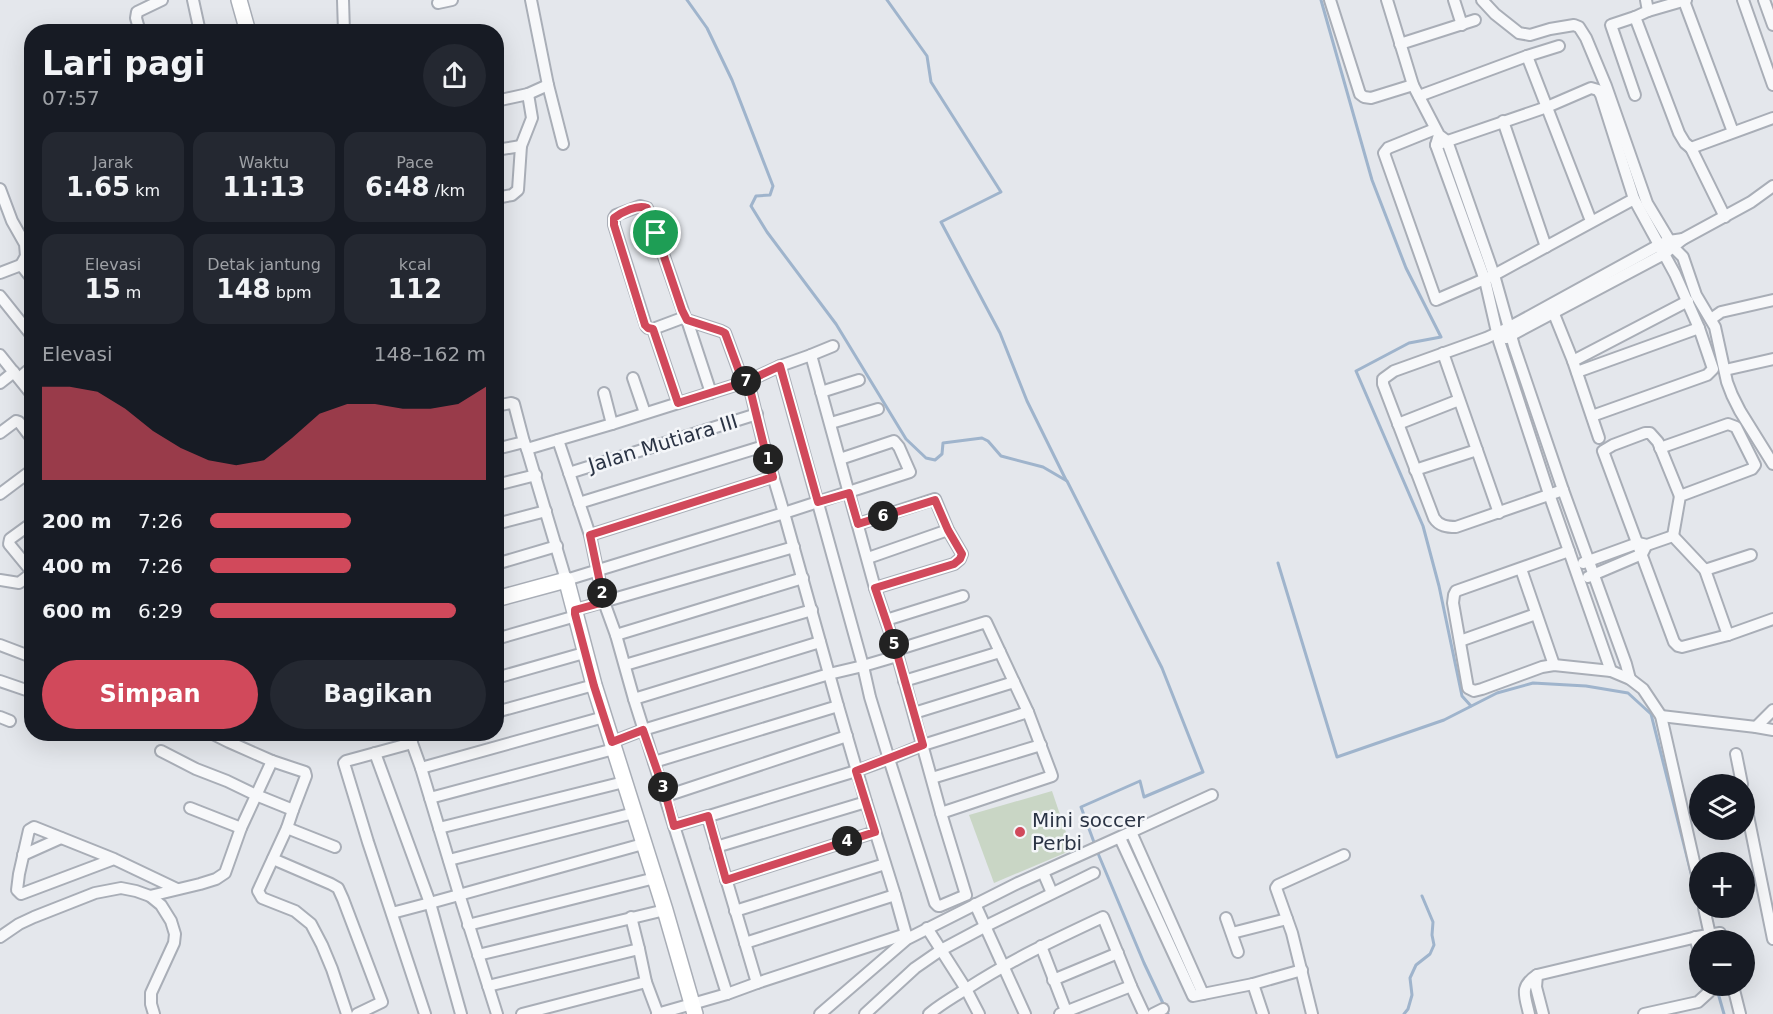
<!DOCTYPE html>
<html lang="id">
<head>
<meta charset="utf-8">
<style>
  body { margin:0; font-family:"DejaVu Sans",sans-serif; background:#242831; color:#f1f3f6; height:100vh; display:flex; flex-direction:column; font-size:22px; white-space:nowrap }
  * { box-sizing:border-box; margin:0 }
  p { font-size:20px; color:#9ea1a6 }
  .icon { flex:none; width:33px; height:33px; fill:none; stroke:currentColor; stroke-width:2; stroke-linecap:round; stroke-linejoin:round }
  .map { position:relative; flex:1; overflow:hidden }
  .side { position:absolute; left:24px; top:24px; width:480px; height:717px; display:flex; flex-direction:column; background:#171b24; border-radius:24px; box-shadow:0 6px 24px #0002 }
  .side>* { flex:none }
  .fabs { position:absolute; left:1689px; top:774px; display:grid; gap:12px }
  .fabs a { display:grid; place-items:center; width:66px; height:66px; border-radius:50%; background:#171b24; box-shadow:0 6px 24px #0002; font-size:30px }
  .pin { position:absolute; display:grid; place-items:center; width:51px; height:51px; color:#fff; margin:-26px; border:3px solid #fff; border-radius:50%; box-shadow:0 2px 6px #0007 }
  .km { position:absolute; width:30px; height:30px; margin:-15px; border-radius:50%; background:#222; color:#fff; font-size:16px; line-height:30px; text-align:center }
  .round { display:grid; place-items:center; flex:none; width:63px; height:63px; border-radius:32px; background:#242831 }
  .overview { display:flex; align-items:center; justify-content:space-between; height:102px; padding:0 18px }
  h1 { font-size:33px; font-weight:600; line-height:45px }
  .metrics { display:grid; grid-template-columns:repeat(3,1fr); gap:9px; height:102px; padding:6px 18px }
  .metrics div { display:grid; align-content:center; border-radius:15px; background:#242831; text-align:center }
  .metrics b { font-size:26px; font-weight:600 }
  .metrics small { font-size:16px; font-weight:400 }
  .metrics p { font-size:16px }
  .chart { height:168px; padding:12px 18px }
  .chart p { display:flex; justify-content:space-between }
  .chart svg { width:100%; height:108px; margin-top:6px; fill:#d1495b; opacity:.7 }
  .cta { display:flex; gap:12px; margin-top:auto; padding:12px 18px }
  .cta a { flex:1; height:69px; border-radius:36px; background:#d1495b; color:#fff; font-size:24px; font-weight:600; line-height:69px; text-align:center }
  .cta a+a { background:#242831; color:#f1f3f6 }
  ul { padding:0 18px; list-style:none; font-size:20px }
  li { display:grid; grid-template-columns:96px 72px 1fr; align-items:center; height:45px }
  li i { height:15px; border-radius:8px; background:#d1495b }
  .map>svg:first-child { display:block }
  .green { fill:#c9d6c5 }
  .lines { fill:none; stroke-linecap:round; stroke-linejoin:round }
  .stream { stroke:#9fb4cc; stroke-width:3 }
  .street-casing { stroke:#a9aeb7; stroke-width:14 }
  .secondary-casing { stroke:#a9aeb7; stroke-width:18 }
  .street { stroke:#f7f8fa; stroke-width:10 }
  .secondary { stroke:#fff; stroke-width:15 }
  .route-casing { stroke:#fff; stroke-width:12 }
  .route { stroke:#d1495b; stroke-width:8 }
  .poi-dot { fill:#d1495b; stroke:#f4f6f9; stroke-width:2 }
  .labels { text-anchor:middle; dominant-baseline:central; stroke-width:5; stroke-linejoin:round; paint-order:stroke }
  .street-label { font-size:20px; fill:#2b3445; stroke:#f4f6f9 }
  .poi-label { font-size:20px; fill:#2b3445; stroke:#f4f6f9; text-anchor:start }
</style>
</head>
<body>
<div class="map">
<svg width="1773" height="1014" viewBox="0 0 1773 1014">
  <rect width="100%" height="100%" fill="#e4e7ec"/>
  <polygon class="green" points="1052,791 1072,850 994,883 969,815"/>
  <g class="lines">
    <g class="stream">
      <polyline points="687,0 707,28 732,80 773,186 770,195 756,196 751,206 767,232 836,324 906,439 926,458 935,460 942,454 943,443 982,438 988,441 1001,456 1043,467 1067,481 1162,668 1203,772 1144,797 1140,781 1081,807 1095,845"/>
      <polyline points="887,0 927,56 931,82 1001,192 941,222 1000,333 1027,401 1066,480"/>
      <polyline points="1321,0 1372,180 1406,268 1441,337 1409,343 1356,371 1423,526 1439,586 1462,696 1471,706"/>
      <polyline points="1278,563 1337,757 1444,720 1497,693 1533,683 1586,686 1628,693 1651,714 1691,873"/>
      <polyline points="1097,851 1144,963 1168,1014"/>
      <polyline points="1695,888 1700,903"/>
      <polyline points="1716,986 1724,1014"/>
      <polyline points="1404,1014 1408,1009 1412,995 1410,978 1416,965 1430,954 1434,945 1432,935 1433,922 1422,896"/>
    </g>
    <g class="street-casing">
      <g id="street">
        <polyline points="193,0 200,32"/>
        <polyline points="343,0 344,32"/>
        <polyline points="531,0 548,85 563,144"/>
        <polyline points="1330,0 1360,94 1364,97 1371,98 1413,85"/>
        <polyline points="1387,0 1413,85 1439,135 1447,141 1494,275 1514,346 1563,490 1626,664 1630,679"/>
        <polyline points="1454,0 1462,25"/>
        <polyline points="1482,0 1495,14 1519,33 1530,35 1550,29 1574,25 1579,27 1586,38 1606,86 1647,203 1674,248 1683,257 1696,295 1715,327 1727,382 1732,395 1740,411 1773,464"/>
        <polyline points="1646,0 1648,11 1635,17 1679,133 1685,143 1691,148 1773,118"/>
        <polyline points="1743,0 1773,85"/>
        <polyline points="1764,0 1773,25"/>
        <polyline points="1684,1 1733,132"/>
        <polyline points="438,3 452,0"/>
        <polyline points="1648,11 1686,0"/>
        <polyline points="140,32 136,18 137,12 162,0"/>
        <polyline points="1400,44 1475,20"/>
        <polyline points="1527,56 1591,221"/>
        <polyline points="1635,95 1611,25 1635,17"/>
        <polyline points="1419,96 1527,56 1559,46"/>
        <polyline points="496,101 528,94 548,85"/>
        <polyline points="1503,121 1546,247"/>
        <polyline points="1435,129 1388,148 1384,153 1436,300 1494,275 1634,199"/>
        <polyline points="1438,138 1436,145 1485,280 1499,341 1549,494 1611,671"/>
        <polyline points="1436,145 1547,107 1591,88 1598,90 1601,95 1634,199 1675,274 1699,328 1713,369 1707,375 1592,416"/>
        <polyline points="1691,148 1725,217"/>
        <polyline points="496,150 521,146"/>
        <polyline points="0,189 12,221 25,244 26,256 21,265"/>
        <polyline points="496,198 512,195 518,190 521,146 532,118 528,94"/>
        <polyline points="0,273 21,265 32,279"/>
        <polyline points="0,296 32,336"/>
        <polyline points="1552,309 1573,361 1599,438"/>
        <polyline points="685,317 653,329 648,328 646,326 614,225 614,218 616,215 640,206 647,208 685,317 687,320 721,331 725,333 743,382"/>
        <polyline points="1711,319 1721,312 1773,300"/>
        <polyline points="687,320 711,393"/>
        <polyline points="653,329 678,403"/>
        <polyline points="1506,338 1664,254 1683,239 1751,202 1773,186"/>
        <polyline points="1443,353 1499,513"/>
        <polyline points="0,355 32,395"/>
        <polyline points="811,355 833,346"/>
        <polyline points="1573,361 1688,301"/>
        <polyline points="1725,370 1773,359"/>
        <polyline points="1577,372 1699,328"/>
        <polyline points="19,378 32,367"/>
        <polyline points="633,378 645,413"/>
        <polyline points="748,381 764,446 784,513 910,472 899,447 894,441 840,459"/>
        <polyline points="0,383 14,372"/>
        <polyline points="821,392 859,380"/>
        <polyline points="604,393 612,424"/>
        <polyline points="496,406 511,403 514,404 524,442"/>
        <polyline points="831,423 878,409"/>
        <polyline points="1398,424 1459,400"/>
        <polyline points="0,433 16,421 19,422 32,439"/>
        <polyline points="558,440 590,535 604,602 616,635 634,699 820,642"/>
        <polyline points="1660,448 1728,424 1736,427 1755,465 1752,469 1680,496 1673,536"/>
        <polyline points="496,449 524,442 527,449 612,424 748,381 780,366 811,355 875,588 896,650 941,813 966,895 940,906 938,906 935,903 889,759 856,771 709,816 708,818 757,983 906,934"/>
        <polyline points="527,449 566,580 784,513 838,706 654,762"/>
        <polyline points="1415,470 1477,450"/>
        <polyline points="569,473 757,414"/>
        <polyline points="496,485 536,475"/>
        <path d="M1563,490L1456,527C1447,527 1439,526 1434,518L1383,384V379L1394,371L1486,338L1508,328L1659,245L1669,241L1683,239"/>
        <polyline points="0,494 32,470"/>
        <polyline points="579,503 764,446"/>
        <polyline points="32,523 10,539 9,544 32,572"/>
        <polyline points="496,524 546,511"/>
        <polyline points="858,524 935,499 948,530 962,554 960,559 954,564 875,588"/>
        <polyline points="590,535 773,477"/>
        <polyline points="1673,536 1705,570 1728,635 1682,647 1678,646 1674,642 1603,451 1613,445 1645,433 1650,433 1658,442 1680,496"/>
        <polyline points="1569,551 1456,591 1454,595 1453,603 1468,688 1474,691 1482,689 1542,667 1554,665 1611,671 1630,679 1643,689 1661,716 1700,888"/>
        <polyline points="868,558 948,530"/>
        <polyline points="1583,563 1638,543 1647,545 1673,536"/>
        <polyline points="496,564 557,546"/>
        <polyline points="1521,569 1554,665"/>
        <polyline points="1705,570 1751,555"/>
        <polyline points="1588,577 1642,554 1645,548"/>
        <polyline points="0,580 19,583 32,573"/>
        <polyline points="575,610 794,547"/>
        <polyline points="886,620 963,596"/>
        <polyline points="496,625 499,638"/>
        <polyline points="616,635 803,578"/>
        <polyline points="1728,635 1773,619"/>
        <polyline points="496,639 576,616"/>
        <polyline points="1460,641 1536,614"/>
        <polyline points="0,645 29,656"/>
        <polyline points="896,650 986,622 1028,712 1051,773 1052,776 941,813"/>
        <polyline points="897,656 863,666 870,697 889,759 923,745 1028,712"/>
        <polyline points="625,665 812,610"/>
        <polyline points="496,678 584,653"/>
        <polyline points="0,681 32,692"/>
        <polyline points="904,681 1000,652"/>
        <polyline points="634,699 727,994 657,1014"/>
        <polyline points="838,706 866,802"/>
        <polyline points="496,712 594,685"/>
        <polyline points="914,713 1014,682"/>
        <polyline points="1661,716 1756,727 1773,730"/>
        <polyline points="0,717 10,721"/>
        <polyline points="1756,727 1773,710"/>
        <polyline points="401,734 412,743 421,768 459,894 497,1014"/>
        <polyline points="612,742 643,730 829,674 863,666 780,366"/>
        <polyline points="412,743 346,761 344,763 368,842 425,1014"/>
        <polyline points="161,751 196,769 227,781 256,795 293,810 287,828 258,891 262,898 295,911 311,924 322,945 332,969 347,1014"/>
        <polyline points="375,753 430,903 392,913"/>
        <polyline points="1736,754 1742,784"/>
        <polyline points="272,761 305,772 306,776 293,810"/>
        <polyline points="421,768 604,717"/>
        <polyline points="932,778 1041,745"/>
        <polyline points="666,796 847,736"/>
        <polyline points="1744,796 1773,939"/>
        <polyline points="430,798 614,749"/>
        <polyline points="190,808 241,828"/>
        <polyline points="674,826 708,816"/>
        <polyline points="287,828 335,847"/>
        <polyline points="439,828 624,782"/>
        <polyline points="1131,832 1212,795"/>
        <polyline points="1120,838 1193,996 1253,984 1302,970"/>
        <polyline points="716,847 866,802 895,895 907,938"/>
        <polyline points="23,855 61,838"/>
        <polyline points="114,859 21,894 17,890 19,874 29,830 34,827 114,859 177,889"/>
        <polyline points="273,859 331,884 338,888 343,899 382,1002 357,1014"/>
        <polyline points="449,860 634,813"/>
        <polyline points="1043,872 1052,893"/>
        <polyline points="726,880 875,832"/>
        <polyline points="150,896 200,884 216,879 225,873 241,828 272,761 229,742 213,734"/>
        <polyline points="975,904 1025,1014"/>
        <polyline points="1704,908 1710,935"/>
        <polyline points="735,911 885,864"/>
        <polyline points="631,917 639,949"/>
        <polyline points="1226,918 1238,952"/>
        <polyline points="468,925 655,878"/>
        <polyline points="927,928 966,989 979,1014"/>
        <polyline points="1232,933 1287,919"/>
        <polyline points="0,937 19,924 34,917 95,893 121,888 136,891 150,896 161,905 171,921 175,934 174,943 151,993 151,1004 154,1014"/>
        <polyline points="1695,937 1700,955"/>
        <polyline points="745,943 895,895"/>
        <polyline points="1041,946 1066,1011"/>
        <polyline points="478,955 665,910"/>
        <polyline points="1537,975 1536,987 1543,1014"/>
        <polyline points="1053,980 1118,953"/>
        <polyline points="646,982 658,1014"/>
        <polyline points="1253,984 1263,1014"/>
        <polyline points="488,986 639,949 646,982 522,1014"/>
        <polyline points="1131,986 1144,1014"/>
        <polyline points="1733,986 1740,1014"/>
        <polyline points="727,994 757,983"/>
        <polyline points="461,1014 430,903 643,844"/>
        <polyline points="820,1014 907,939 1018,883 1131,832 1203,994"/>
        <polyline points="865,1014 915,968 941,950 986,926 1094,873"/>
        <path d="M929,1014C941,1004 955,996 968,988C1011,960 1056,939 1103,917L1131,986L1060,1014"/>
        <polyline points="1153,1014 1163,1009"/>
        <polyline points="1312,1014 1292,933 1276,888 1278,885 1344,855"/>
        <path d="M1529,1014C1525,995 1519,987 1537,975L1697,937L1720,933L1722,940"/>
        <polyline points="1644,1014 1698,1002 1709,992 1707,986"/>
      </g>
    </g>
    <g class="secondary-casing">
      <g id="secondary">
        <polyline points="239,0 248,32"/>
        <polyline points="496,599 566,580 567,582 594,685 665,910 695,1014"/>
      </g>
    </g>
    <use href="#street" class="street"/>
    <use href="#secondary" class="secondary"/>
  </g>
  <g class="lines">
    <g class="route-casing">
      <path id="route" d="M656,233L682,310L687,320L721,331L725,333L743,382L748,381L764,446L773,477L590,535L604,602L575,610V614L594,686L612,742L643,730L666,796L674,826L708,816L726,880L875,832L856,771L923,745L896,650L875,588L954,564L960,559L962,554L948,530L935,500L858,524L849,493L818,502L780,366L748,381L678,403L653,329L648,328L645,325L614,225V218C622,212 638,204 647,208L656,233"/>
    </g>
    <use href="#route" class="route"/>
  </g>
  <circle class="poi-dot" cx="1020" cy="832" r="6"/>
  <g class="labels">
    <g class="street-label">
      <text transform="translate(663 443) rotate(-17)">Jalan Mutiara III</text>
    </g>
    <g class="poi-label">
      <text x="1032" y="820">Mini soccer<tspan x="1032" dy="23">Perbi</tspan></text>
    </g>
  </g>
</svg>
<div class="fabs">
<a><svg class="icon" aria-label="layers" viewBox="0 0 24 24"><path d="M12 4l9 5-9 5-9-5zM3 14l9 5 9-5"/></svg></a>
<a>+</a>
<a>−</a>
</div>
<div class="pin" style="left:656px;top:233px;background:#1e9e55"><svg class="icon" aria-label="arrive" viewBox="0 0 24 24"><path d="M6 21V4h12l-3 4 3 4H6"/></svg></div>
<b class="km" style="left:768px;top:459px">1</b>
<b class="km" style="left:602px;top:593px">2</b>
<b class="km" style="left:663px;top:787px">3</b>
<b class="km" style="left:847px;top:841px">4</b>
<b class="km" style="left:894px;top:644px">5</b>
<b class="km" style="left:883px;top:516px">6</b>
<b class="km" style="left:746px;top:381px">7</b>
<section class="side">
<div class="overview"><div><h1>Lari pagi</h1><p>07:57</p></div><a class="round"><svg class="icon" aria-label="share" viewBox="0 0 24 24"><path d="M12 15V3M7 8l5-5 5 5M5 13v7h14v-7"/></svg></a></div>
<div class="metrics">
<div><p>Jarak</p><b>1.65<small> km</small></b></div>
<div><p>Waktu</p><b>11:13</b></div>
<div><p>Pace</p><b>6:48<small> /km</small></b></div>
</div>
<div class="metrics">
<div><p>Elevasi</p><b>15<small> m</small></b></div>
<div><p>Detak jantung</p><b>148<small> bpm</small></b></div>
<div><p>kcal</p><b>112</b></div>
</div>
<div class="chart"><p><span>Elevasi</span>148–162 m</p>
<svg viewBox="0 0 160 44" preserveAspectRatio="none"><path d="M0 44V6L10 6L20 8L30 15L40 24L50 31L60 36L70 38L80 36L90 27L100 17L110 13L120 13L130 15L140 15L150 13L160 6V44z"/></svg>
</div>
<ul>
<li><b>200 m</b>7:26<i style="width:51%"></i></li>
<li><b>400 m</b>7:26<i style="width:51%"></i></li>
<li><b>600 m</b>6:29<i style="width:89%"></i></li>
</ul>
<div class="cta"><a>Simpan</a><a>Bagikan</a></div>
</section>
</div>
</body>
</html>
